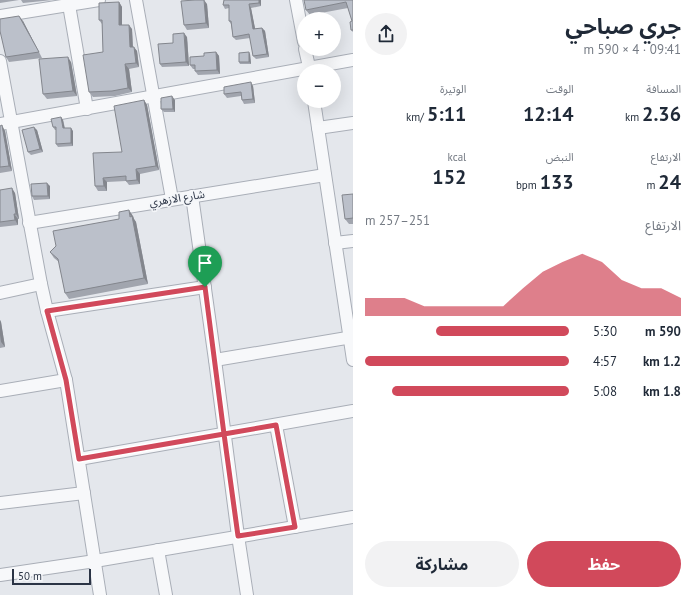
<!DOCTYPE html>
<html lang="ar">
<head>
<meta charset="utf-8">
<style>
  body { margin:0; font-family:"PT Sans","Noto Sans Arabic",sans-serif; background:#f2f2f3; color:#1f2937; direction:rtl; height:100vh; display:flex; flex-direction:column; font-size:15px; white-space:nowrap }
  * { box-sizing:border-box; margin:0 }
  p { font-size:13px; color:#747a83 }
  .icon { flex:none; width:22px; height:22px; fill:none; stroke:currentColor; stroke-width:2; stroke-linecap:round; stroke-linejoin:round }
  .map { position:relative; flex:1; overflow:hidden; direction:ltr }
  .sheet { display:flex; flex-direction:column; background:#fff; width:340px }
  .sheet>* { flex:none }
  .tools { position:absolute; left:297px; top:12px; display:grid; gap:8px }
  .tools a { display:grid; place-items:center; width:44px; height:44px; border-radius:50%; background:#fff; box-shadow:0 4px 16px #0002; font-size:20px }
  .scale { position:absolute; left:12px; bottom:10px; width:79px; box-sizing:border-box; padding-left:4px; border:2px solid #2b3445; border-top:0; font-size:11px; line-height:14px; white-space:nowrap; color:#2b3445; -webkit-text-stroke:3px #f4f6f9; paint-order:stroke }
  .pin { position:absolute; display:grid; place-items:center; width:34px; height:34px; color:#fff; margin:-41px -17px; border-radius:50% 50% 50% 0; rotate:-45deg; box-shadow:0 0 4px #0007 }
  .pin .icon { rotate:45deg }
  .round { display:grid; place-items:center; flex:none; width:42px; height:42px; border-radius:21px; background:#f2f2f3 }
  .overview { display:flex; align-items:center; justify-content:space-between; height:68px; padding:0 12px }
  h1 { font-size:22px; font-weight:700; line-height:30px }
  .figures { display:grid; grid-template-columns:repeat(3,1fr); gap:6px; height:68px; padding:4px 12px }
  .figures div { display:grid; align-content:center }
  .figures b { font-size:20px; font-weight:700 }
  .figures small { font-size:11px; font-weight:400 }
  .figures p { font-size:11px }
  .chart { height:112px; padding:8px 12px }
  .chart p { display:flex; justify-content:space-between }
  .chart svg { width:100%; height:72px; margin-top:4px; fill:#d1495b; opacity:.7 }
  .button { display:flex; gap:8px; margin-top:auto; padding:8px 12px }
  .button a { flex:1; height:46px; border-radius:24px; background:#d1495b; color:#fff; font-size:16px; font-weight:700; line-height:46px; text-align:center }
  .button a+a { background:#f2f2f3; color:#1f2937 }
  ul { padding:0 12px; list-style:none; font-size:13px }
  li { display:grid; grid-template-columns:64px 48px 1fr; align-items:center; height:30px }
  li i { height:10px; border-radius:5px; background:#d1495b }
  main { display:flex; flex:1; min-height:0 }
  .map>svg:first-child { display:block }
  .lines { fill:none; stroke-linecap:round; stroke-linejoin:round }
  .street-casing { stroke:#a9aeb7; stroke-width:14 }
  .street { stroke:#f7f8fa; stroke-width:12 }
  .wall { fill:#a1a5ae }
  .shaded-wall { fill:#83868d }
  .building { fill:#bbc0ca; stroke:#83868d }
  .route-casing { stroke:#fff; stroke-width:8 }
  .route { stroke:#d1495b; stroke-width:5 }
  .labels { text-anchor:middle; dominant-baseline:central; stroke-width:3.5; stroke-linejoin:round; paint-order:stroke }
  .street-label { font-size:11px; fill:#2b3445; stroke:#f4f6f9 }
</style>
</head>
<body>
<main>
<section class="sheet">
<div class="overview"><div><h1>جري صباحي</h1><p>09:41 · 4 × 590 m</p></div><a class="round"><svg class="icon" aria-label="share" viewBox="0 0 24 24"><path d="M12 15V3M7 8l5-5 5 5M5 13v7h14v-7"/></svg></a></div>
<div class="figures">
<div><p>المسافة</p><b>2.36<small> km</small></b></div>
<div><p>الوقت</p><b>12:14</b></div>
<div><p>الوتيرة</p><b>5:11<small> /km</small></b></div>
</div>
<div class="figures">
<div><p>الارتفاع</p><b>24<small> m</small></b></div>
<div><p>النبض</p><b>133<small> bpm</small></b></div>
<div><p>kcal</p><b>152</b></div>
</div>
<div class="chart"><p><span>الارتفاع</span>251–257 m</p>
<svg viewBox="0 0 160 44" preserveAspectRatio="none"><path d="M0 44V33L10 33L20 33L30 38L40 38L50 38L60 38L70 38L80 27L90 17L100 11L110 6L120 11L130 22L140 27L150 27L160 33V44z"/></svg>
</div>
<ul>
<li><b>590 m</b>5:30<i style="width:65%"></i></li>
<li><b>1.2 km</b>4:57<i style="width:100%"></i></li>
<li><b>1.8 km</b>5:08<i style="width:87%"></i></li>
</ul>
<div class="button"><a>حفظ</a><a>مشاركة</a></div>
</section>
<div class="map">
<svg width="353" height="595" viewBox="0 0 353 595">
  <rect width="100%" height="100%" fill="#e4e7ec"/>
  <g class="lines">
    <g class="street-casing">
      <g id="street">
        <polyline points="136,0 172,199"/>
        <polyline points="296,0 304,42"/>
        <polyline points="69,5 87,109"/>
        <polyline points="0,16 99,0"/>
        <polyline points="305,49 310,71"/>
        <polyline points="0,61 41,284 47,311 66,380 100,595"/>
        <polyline points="314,101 353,360"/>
        <polyline points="0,124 353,60"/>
        <polyline points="318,128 353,123"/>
        <polyline points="192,196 215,360 238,536 247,595"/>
        <polyline points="29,223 325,175"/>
        <polyline points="335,243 353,241"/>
        <polyline points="0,293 41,284"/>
        <polyline points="47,311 205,287"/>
        <polyline points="215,360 353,337"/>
        <polyline points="0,391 66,380"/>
        <polyline points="276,425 295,527"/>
        <polyline points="79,459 353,411"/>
        <polyline points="0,503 84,493"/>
        <polyline points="158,550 166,595"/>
        <polyline points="0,575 95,561 353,517"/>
      </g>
    </g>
    <use href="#street" class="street"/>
  </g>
  <g class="wall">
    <polygon points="0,0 19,0 0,3"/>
    <polygon points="21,0 52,0 43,1 23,3"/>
    <polygon points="224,0 261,0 261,6 251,8 255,29 262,28 265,31 269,57 256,59 253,56 250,38 236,40 233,37 231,24 229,21 229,8 225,9 223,5"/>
    <polygon points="353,0 353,32 351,30 352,21 348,8 310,15 306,10"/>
    <polygon points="119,2 122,7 122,25 132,29 133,47 137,51 139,67 129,69 132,92 115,96 93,97 89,92 103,52 102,24 99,20"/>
    <polygon points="207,4 209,28 187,30 184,25"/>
    <polygon points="23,21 42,58 9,62 6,57"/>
    <polygon points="187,37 189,66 162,67 160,64"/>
    <polygon points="216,52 219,56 220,74 198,75 195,71 195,69 193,69 190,65 204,56"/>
    <polygon points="250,54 251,64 240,64 239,62"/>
    <polygon points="71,62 77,96 47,99 43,94"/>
    <polygon points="253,86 255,103 244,104 242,100 241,96 227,98 224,94"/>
    <polygon points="144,100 147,105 159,170 140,174 140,184 129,185 126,181 107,182 107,191 98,191 95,186 122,152"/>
    <polygon points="175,100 175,112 164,112 161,109"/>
    <polygon points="61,117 63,120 65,128 73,131 73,146 58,147 56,144 56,130 55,130 53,127"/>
    <polygon points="0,126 5,131 12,171 0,173"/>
    <polygon points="37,130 43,152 31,155 28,152"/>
    <polygon points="50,186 50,199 34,200 32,196"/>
    <polygon points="0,190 15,193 19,219 18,219 18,225 0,227"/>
    <polygon points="353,194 353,224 349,224 345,219"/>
    <polygon points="133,216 134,219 136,222 148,284 69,299 65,293 59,262 54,258 50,252"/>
    <polygon points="0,320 1,322 5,347 0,348"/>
  </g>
  <g class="shaded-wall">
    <polygon points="204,0 207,4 209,28 206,23"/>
    <polygon points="259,0 261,0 261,6 259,3"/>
    <polygon points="119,2 122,7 122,30 119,25"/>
    <polygon points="249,4 251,8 256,33 253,29"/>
    <polygon points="19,16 23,21 42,58 39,52"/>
    <polygon points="129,25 132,29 133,52 130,47"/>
    <polygon points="262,28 265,31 269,57 267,54"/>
    <polygon points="184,33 187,37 189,66 186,62"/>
    <polygon points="134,47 137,51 139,67 136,63"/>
    <polygon points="216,52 219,56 220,74 217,70"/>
    <polygon points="249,52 250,54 251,64 249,62"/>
    <polygon points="68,57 71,62 77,96 73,91"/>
    <polygon points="125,64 129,69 132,92 128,88"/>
    <polygon points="251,82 253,86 255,103 253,99"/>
    <polygon points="172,96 175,100 175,112 173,109"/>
    <polygon points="144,100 147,105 159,170 156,166"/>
    <polygon points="61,117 63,120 65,131 63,128"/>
    <polygon points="2,125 5,131 12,171 9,166"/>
    <polygon points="34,127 37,130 43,152 40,149"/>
    <polygon points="71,128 73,131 73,146 71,143"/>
    <polygon points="136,169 140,174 140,184 137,180"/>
    <polygon points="103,178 107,182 107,191 104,186"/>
    <polygon points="47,183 50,186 50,199 48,196"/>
    <polygon points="12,188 15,193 19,219 16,214"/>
    <polygon points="129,210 133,216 134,219 136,222 148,284 144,278"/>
    <polygon points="14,214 18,219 18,225 15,220"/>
    <polygon points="0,320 1,322 5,347 1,342 0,335"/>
  </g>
  <g class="building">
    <polygon points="195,0 204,0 206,23 184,25 181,1"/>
    <polygon points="224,0 259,0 259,3 249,4 253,29 262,28 267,54 253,56 249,34 233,37 231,21 229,21 229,5 223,5"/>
    <polygon points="304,0 353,0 353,30 351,30 350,22 352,21 346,2 306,10"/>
    <polygon points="119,2 119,25 129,25 130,47 134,47 136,63 125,64 128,88 112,91 89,92 83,55 103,52 102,20 99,20 99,3"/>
    <polygon points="19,16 39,52 6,57 0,31 0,19"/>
    <polygon points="184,33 186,62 160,64 158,44 173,43 173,34"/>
    <polygon points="216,52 217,70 195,71 195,65 190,65 190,57 204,56 204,53"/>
    <polygon points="249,52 249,62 239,62 239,53"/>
    <polygon points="68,57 73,91 43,94 39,59"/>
    <polygon points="251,82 253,99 242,100 241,92 224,94 224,87"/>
    <polygon points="172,96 173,109 161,109 161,98"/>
    <polygon points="144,100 156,166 136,169 137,180 126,181 126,176 103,178 104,186 95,186 93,153 122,152 114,106"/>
    <polygon points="61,117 63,128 71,128 71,143 56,144 56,127 53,127 51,119"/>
    <polygon points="2,125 9,166 0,167 0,126"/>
    <polygon points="34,127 40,149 28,152 22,130"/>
    <polygon points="47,183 48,196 32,196 31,184"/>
    <polygon points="12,188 16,214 14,214 15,220 0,222 0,190"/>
    <polygon points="353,194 353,218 345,219 342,195"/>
    <polygon points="129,210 130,217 132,216 144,278 65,293 58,259 50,252 56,246 53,231 119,219 119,212"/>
  </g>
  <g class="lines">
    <g class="route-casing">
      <polyline id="route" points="205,287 47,311 66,380 79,459 224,434 238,536 295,527 276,425 224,434 205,287"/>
    </g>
    <use href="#route" class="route"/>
  </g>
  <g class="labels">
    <g class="street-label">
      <text transform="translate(177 198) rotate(-9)">شارع الازهري</text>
    </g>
  </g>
</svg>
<div class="tools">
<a>+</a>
<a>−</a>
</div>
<div class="scale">50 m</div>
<div class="pin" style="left:205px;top:287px;background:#1e9e55"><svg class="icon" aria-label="arrive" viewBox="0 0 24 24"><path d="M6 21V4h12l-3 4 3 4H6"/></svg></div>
</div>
</main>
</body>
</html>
